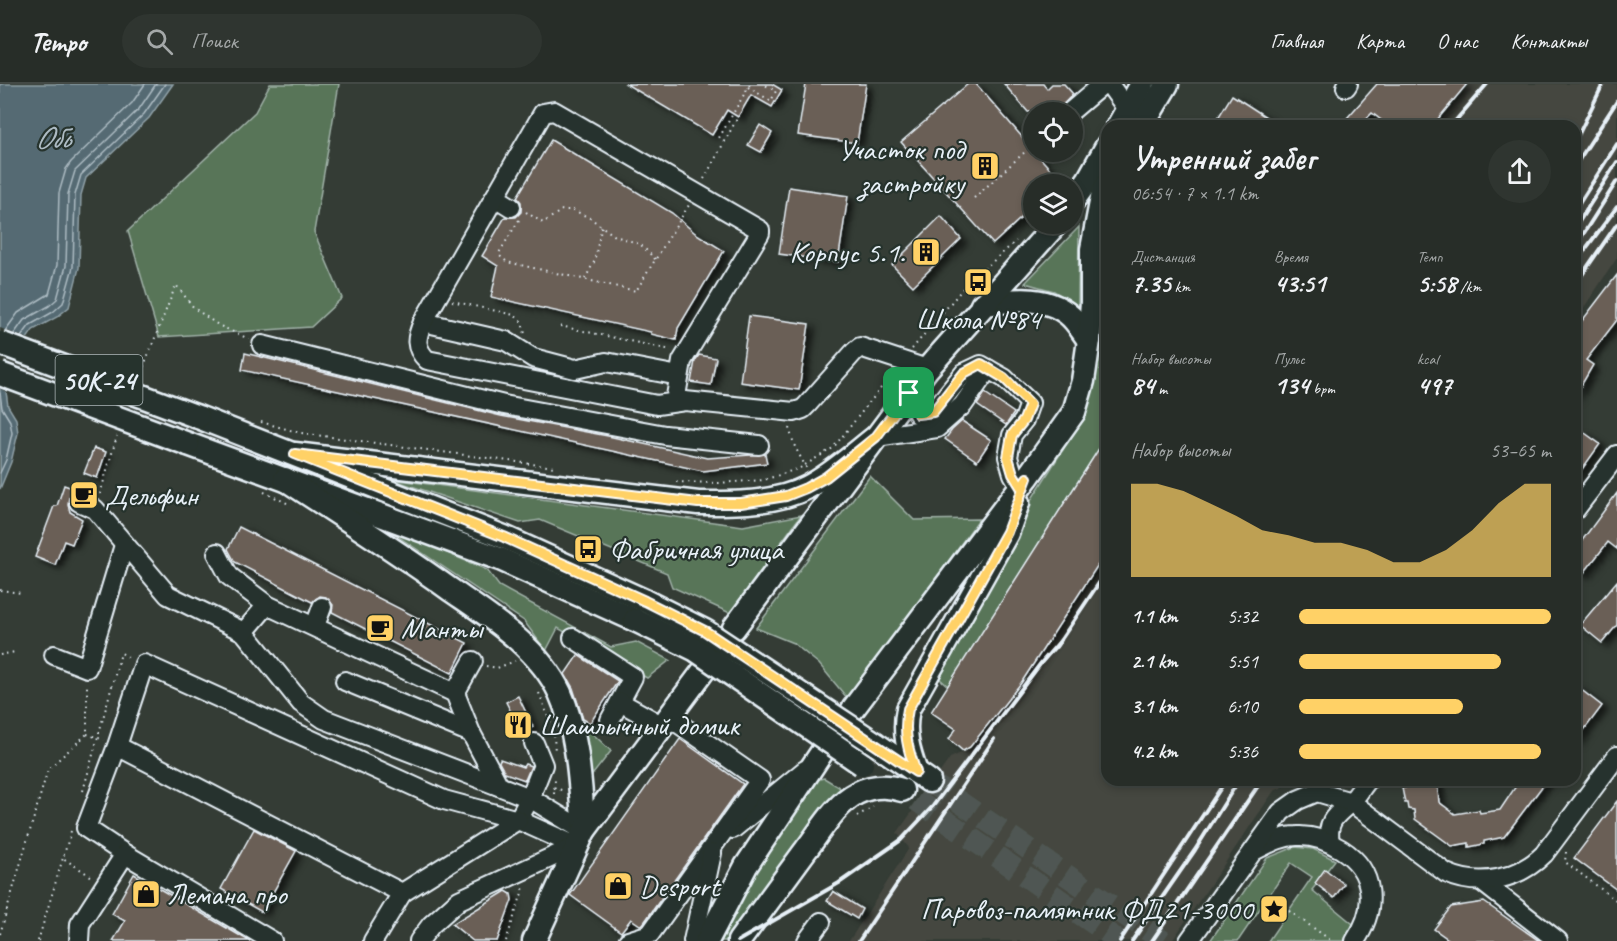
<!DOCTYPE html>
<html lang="ru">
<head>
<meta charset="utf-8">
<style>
  body { margin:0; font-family:Caveat,sans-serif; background:#2f3530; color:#f1f3f6; height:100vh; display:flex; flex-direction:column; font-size:22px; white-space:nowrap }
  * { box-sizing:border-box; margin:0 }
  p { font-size:20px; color:#a4a8a8 }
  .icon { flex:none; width:33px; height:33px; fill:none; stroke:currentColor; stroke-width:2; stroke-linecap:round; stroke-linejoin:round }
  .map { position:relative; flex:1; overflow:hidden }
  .details { position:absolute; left:1101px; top:36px; width:480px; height:666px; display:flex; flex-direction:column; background:#272d28; border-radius:18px; box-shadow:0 3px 9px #0003,0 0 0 2px #434945 }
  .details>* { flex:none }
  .buttons { position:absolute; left:1023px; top:18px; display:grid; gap:12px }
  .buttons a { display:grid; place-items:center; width:60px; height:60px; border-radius:50%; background:#272d28; box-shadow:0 3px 9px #0003,0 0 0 2px #434945; font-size:30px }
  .pin { position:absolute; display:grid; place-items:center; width:51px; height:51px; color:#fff; margin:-26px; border-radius:12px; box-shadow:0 3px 9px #0006 }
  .round { display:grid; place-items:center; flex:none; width:63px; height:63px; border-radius:32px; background:#2f3530 }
  .headline { display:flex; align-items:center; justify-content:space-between; height:102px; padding:0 30px }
  h1 { font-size:33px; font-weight:800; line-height:45px }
  .stats { display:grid; grid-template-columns:repeat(3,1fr); gap:9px; height:102px; padding:6px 30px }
  .stats div { display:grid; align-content:center }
  .stats b { font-size:26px; font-weight:800 }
  .stats small { font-size:16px; font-weight:400 }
  .stats p { font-size:16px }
  .chart { height:168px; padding:12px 30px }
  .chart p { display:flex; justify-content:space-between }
  .chart svg { width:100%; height:108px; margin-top:6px; fill:#ffd166; opacity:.7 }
  ul { padding:0 30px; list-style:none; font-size:20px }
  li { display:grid; grid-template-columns:96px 72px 1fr; align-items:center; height:45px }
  li i { height:15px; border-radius:8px; background:#ffd166 }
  header { display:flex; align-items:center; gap:36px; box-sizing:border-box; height:84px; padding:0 30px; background:#272d28; border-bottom:2px solid #434945 }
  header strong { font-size:28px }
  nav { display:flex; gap:33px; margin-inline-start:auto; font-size:21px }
  .search { width:420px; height:54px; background:#2f3530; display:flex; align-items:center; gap:15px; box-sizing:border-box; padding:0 21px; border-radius:33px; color:#a4a8a8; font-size:22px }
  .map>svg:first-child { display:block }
  .built { fill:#44463f }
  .green { fill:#597459; stroke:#a0b2a8; stroke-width:1.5 }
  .water { fill:#556b73; stroke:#90a1a8; stroke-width:1.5 }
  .pier { fill:#343c35 }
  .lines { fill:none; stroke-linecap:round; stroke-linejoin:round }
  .shore { stroke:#adbbc3; stroke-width:1.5 }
  .building { fill:#6b5f56; stroke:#e8f1f8; stroke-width:1.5; filter:url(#shadow) }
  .major-tunnel { stroke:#4f5752; stroke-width:22; stroke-dasharray:22 11; stroke-linecap:butt }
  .minor-casing { stroke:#e8f1f8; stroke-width:22 }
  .major-casing { stroke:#e8f1f8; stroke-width:27 }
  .path { stroke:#e8f1f8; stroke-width:2; stroke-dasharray:1.5 4.5; stroke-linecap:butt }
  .minor { stroke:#26332d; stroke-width:18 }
  .major { stroke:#26332d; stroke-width:22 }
  .rail { stroke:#e8f1f8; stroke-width:4 }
  .major-bridge-casing { stroke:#e8f1f8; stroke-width:27; stroke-linecap:butt }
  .major-bridge { stroke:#26332d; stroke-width:22 }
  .route-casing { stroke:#fff; stroke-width:12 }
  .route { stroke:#ffd166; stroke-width:8 }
  .labels { text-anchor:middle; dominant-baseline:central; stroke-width:4.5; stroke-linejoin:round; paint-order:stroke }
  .shield { fill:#26332d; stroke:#aeb8bb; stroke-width:1.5 }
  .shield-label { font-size:28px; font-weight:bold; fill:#e8f1f8 }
  .poi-label { font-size:30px; fill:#e8f1f8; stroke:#26332d; text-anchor:start }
  .water-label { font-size:32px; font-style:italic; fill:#adbbc3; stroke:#26332d }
</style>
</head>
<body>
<header>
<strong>Tempo</strong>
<div class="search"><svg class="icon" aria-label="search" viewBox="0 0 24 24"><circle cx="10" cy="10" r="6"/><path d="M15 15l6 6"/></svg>Поиск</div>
<nav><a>Главная</a><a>Карта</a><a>О нас</a><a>Контакты</a></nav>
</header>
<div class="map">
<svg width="1617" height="857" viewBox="0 0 1617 857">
  <defs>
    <filter id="shadow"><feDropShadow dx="6" dy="4" stdDeviation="3" flood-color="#0009"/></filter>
  </defs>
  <rect width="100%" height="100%" fill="#343c35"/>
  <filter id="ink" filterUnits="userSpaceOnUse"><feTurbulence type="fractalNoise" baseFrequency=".0167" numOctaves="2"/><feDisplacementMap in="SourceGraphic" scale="12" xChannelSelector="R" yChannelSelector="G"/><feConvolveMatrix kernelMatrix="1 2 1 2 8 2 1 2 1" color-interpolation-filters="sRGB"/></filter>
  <g filter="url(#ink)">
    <g class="built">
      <polygon points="1470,0 1617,0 1617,174 1575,237 1575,42 1435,42"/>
      <polygon points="1107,474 1107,696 1286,696 1281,704 1274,707 1172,857 849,857 909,764 897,749 950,674 972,664 1023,598"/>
    </g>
    <g class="green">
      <polygon points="270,0 339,0 314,148 342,214 311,243 159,253 128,147 255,28"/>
      <polygon points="1079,143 1078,222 1054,207 1025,199"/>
      <polygon points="1106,246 1107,352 948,602 940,595 934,600 1026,424 1085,331 1096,287 1100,252"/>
      <polygon points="870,392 914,436 979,435 848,615 819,580 793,559 756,544"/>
      <polygon points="391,395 743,442 801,431 730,529 672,503 667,489 540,436 520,439"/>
      <polygon points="378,439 487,486 499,502 611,563 636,558 670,576 647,594 558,544 546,567 524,537"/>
      <polygon points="576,634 611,667 586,699"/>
      <polygon points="824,694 839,703 841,707 727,857 719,857 753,789 815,696"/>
      <polygon points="1295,763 1313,765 1335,776 1312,806 1353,840 1344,857 1268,857 1312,793 1291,779 1238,857 1210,857 1267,774"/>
    </g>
    <polygon class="water" points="0,0 173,0 149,34 86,94 81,111 79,184 69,223 57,233 33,246 17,269 5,300 8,322 16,335 18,349 11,378 0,405"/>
    <polygon class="pier" points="0,244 30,255 20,271 8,300 9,309 0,305"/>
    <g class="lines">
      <g class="shore">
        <polyline points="5,247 18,229 49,210 57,181 59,109 66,85 71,78 132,19 145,0"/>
        <polyline points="14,250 24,236 49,222 57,215 66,182 68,110 75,87 139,25 156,0"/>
        <polyline points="21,253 30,241 53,228 63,219 73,183 75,111 81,91 144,30 165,0"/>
        <polyline points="0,309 2,324 10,337 12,349 6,376 0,389"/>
      </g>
    </g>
    <g class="building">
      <polygon points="626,0 772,0 782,6 772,23 751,11 738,33 727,26 712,51"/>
      <polygon points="806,0 866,0 857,59 798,51"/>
      <polygon points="968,0 976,0 1063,100 1034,100 1034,122 993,160 901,58"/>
      <polygon points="1004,0 1043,0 1047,5 1052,0 1064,0 1073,10 1056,28 1028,28"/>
      <polygon points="1377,0 1467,0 1432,42 1389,42 1372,29 1359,42 1340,42"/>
      <polygon points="1232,11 1280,42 1213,42"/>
      <polygon points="760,41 772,49 761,68 748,61"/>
      <polygon points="551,56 672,129 695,149 724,167 678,244 676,256 651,250 651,248 491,213 498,182 482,172 505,133 516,133 521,128 521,118 517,113"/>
      <polygon points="789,103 848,112 838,178 779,170"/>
      <polygon points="941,132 961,155 913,202 892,181"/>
      <polygon points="1617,191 1617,236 1586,276 1593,281 1575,312 1575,246"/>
      <polygon points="749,232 809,240 799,306 740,298"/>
      <polygon points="245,269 501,332 608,352 707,374 765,370 767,379 703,387 242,286"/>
      <polygon points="699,271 716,274 711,301 691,298 695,277"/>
      <polygon points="985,309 1014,329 1006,341 977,321"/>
      <polygon points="962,337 991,356 977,377 945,355 952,346"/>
      <polygon points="1582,347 1600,360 1575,395 1575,358"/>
      <polygon points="1107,352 1107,467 1021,599 970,663 963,667 949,655 956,645 931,628"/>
      <polygon points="94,364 106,368 97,394 84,389"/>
      <polygon points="64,401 78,406 69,413 68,420 70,428 82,435 72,460 64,457 55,481 35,473 54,422 57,422"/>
      <polygon points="1617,409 1617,465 1608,458 1583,490 1575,484 1575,466"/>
      <polygon points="239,443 467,559 452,589 332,528 333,521 326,513 320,512 312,518 235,478 228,465"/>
      <polygon points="1617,497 1617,541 1602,559 1580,541"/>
      <polygon points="578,571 618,597 590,639 583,635 573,604 565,590"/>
      <polygon points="1575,601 1602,622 1575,658"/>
      <polygon points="518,612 533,643 522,649 506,618"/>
      <polygon points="680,655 743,700 643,840 640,841 631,835 621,848 570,811"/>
      <polygon points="500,675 523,683 525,680 531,682 525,696 505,689 499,678"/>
      <polygon points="1404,696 1437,696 1439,718 1455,730 1479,726 1480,729 1500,726 1520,696 1547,696 1504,753 1484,757 1484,760 1469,763 1469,759 1452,762 1415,735 1414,726 1408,725 1407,719 1405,719 1402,704 1405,704"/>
      <polygon points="1617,717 1617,806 1574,774"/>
      <polygon points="254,745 296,767 262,828 221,805"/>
      <polygon points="1325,785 1344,800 1334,814 1315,799"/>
      <polygon points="134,790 244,854 250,857 113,857 125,837 112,830"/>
      <polygon points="506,807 511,810 512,816 497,857 473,857 452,840"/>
      <polygon points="833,807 862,825 857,835 827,817"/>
      <polygon points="1484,818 1538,856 1540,857 1451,857 1434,845 1451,823"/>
    </g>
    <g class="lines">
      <g class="major-tunnel">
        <polyline points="929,697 1163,857"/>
        <polyline points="916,716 1119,857"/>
      </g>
      <g class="minor-casing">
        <g id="minor">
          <polyline points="1109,0 1127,25"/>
          <polyline points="1346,3 1348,0"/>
          <polyline points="1070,28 1103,0"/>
          <polyline points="495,113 511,123"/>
          <polyline points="423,238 506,257 533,274 575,285 606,278 679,292"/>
          <polyline points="262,261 504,321 665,351 759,361"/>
          <polyline points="909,309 918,330 933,328 964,289 981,281 1004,294 1030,319 1024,336 1012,351 1008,373 1013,390 1021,403"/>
          <path d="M675,318L682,277L760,149V146L554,27L543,29L423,238C416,254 414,263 427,276L657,321L685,317L794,328L803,325L807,321L854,268L860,263L927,285"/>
          <polyline points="876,353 937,344 963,321 988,285"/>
          <polyline points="79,418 95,425 168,511 244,548 301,619 324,635 530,714 584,747"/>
          <polyline points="1575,426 1617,371"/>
          <polyline points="217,469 229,492 267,521 244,548"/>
          <polyline points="267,521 455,609 473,577"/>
          <polyline points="315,542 322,523"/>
          <polyline points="573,554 633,593 610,636"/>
          <polyline points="54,571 87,584 124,461"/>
          <polyline points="345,597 471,649"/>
          <polyline points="455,609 471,649 499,702"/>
          <polyline points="620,618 663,642"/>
          <polyline points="534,659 543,681 530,714 518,736 576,762"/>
          <polyline points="117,662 402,809 518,736 444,716 144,580 117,662 86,744 125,770"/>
          <polyline points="733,745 805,686"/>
          <path d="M1330,758C1326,737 1336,731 1350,719C1357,712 1362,703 1368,696"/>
          <path d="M1254,767C1268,760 1281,752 1297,752C1313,751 1328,757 1341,765C1376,787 1377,825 1355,857"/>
          <polyline points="1481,797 1558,857"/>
          <polyline points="79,857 80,840 125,770 272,857"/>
          <polyline points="373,857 402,809"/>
          <polyline points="419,857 431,841 459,816 576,762"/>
          <polyline points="628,857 650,850 760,696 669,633"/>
          <polyline points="693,857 712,769"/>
          <polyline points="807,857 821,838"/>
          <path d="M1189,857L1281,728L1298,716L1317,708L1351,718L1446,789C1479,804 1518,796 1544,770L1617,672"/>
        </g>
      </g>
      <g class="major-casing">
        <g id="major">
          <polyline points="1118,42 1142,0"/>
          <polyline points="1142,42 1167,0"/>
          <polyline points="1072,118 1088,96 1107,62"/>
          <path d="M982,221C1013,215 1052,210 1075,237C1080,243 1084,250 1089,256"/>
          <polyline points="198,333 504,453 645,517"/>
          <polyline points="188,360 500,475 635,536"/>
          <path d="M295,370L698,419C734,419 776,420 808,403C833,390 854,370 876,353"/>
          <path d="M285,395C340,431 395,466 448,504C488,532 538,562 560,609C579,651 580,702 584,747"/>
          <polyline points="734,544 927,285 1056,140"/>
          <polyline points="853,625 1027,394 1074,328 1083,297 1089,256 1092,218 1092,165 1103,108 1107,101"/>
          <polyline points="876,660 929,697"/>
          <path d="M916,688C908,666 903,648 908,625L1007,449L1018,419"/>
          <polyline points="534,857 584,747 704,586"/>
          <polyline points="707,857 746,782 822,668"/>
          <path d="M739,857C761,827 783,797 805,767C820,748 835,720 857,709C871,702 887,701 902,706"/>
        </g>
      </g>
      <g class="path">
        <polyline points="748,3 771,17 776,7 763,0"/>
        <polyline points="724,57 719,54 750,0"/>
        <polyline points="704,95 738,33"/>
        <polyline points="974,114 1027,66"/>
        <polyline points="526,128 543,139 562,126 573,126 590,134 615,152 640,160 656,176"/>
        <polyline points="519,136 499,169 500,172 507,178 636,207 689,121"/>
        <polyline points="585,195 594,178 602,141"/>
        <polyline points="452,217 514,231 522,238 525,250"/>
        <polyline points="560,242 671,266"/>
        <polyline points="912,265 965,202 1016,157"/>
        <polyline points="139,294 176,201 194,224 218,241 249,255"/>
        <polyline points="261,338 301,349 554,383"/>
        <polyline points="789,344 795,363 807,385"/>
        <polyline points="676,398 718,399 764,396 800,384 833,364 893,289"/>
        <polyline points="264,408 291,421"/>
        <polyline points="100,410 117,352"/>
        <polyline points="0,506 21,509"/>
        <polyline points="0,571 15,568"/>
        <polyline points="486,582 497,584 515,577"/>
        <polyline points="539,609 553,645"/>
        <polyline points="87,650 104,656"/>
        <polyline points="554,651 555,669"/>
        <polyline points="554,704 565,707"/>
        <polyline points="83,707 121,569 130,574"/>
        <polyline points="554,710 555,695"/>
        <polyline points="857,732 873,723"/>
        <polyline points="71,747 63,774 92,793"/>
        <polyline points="1566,768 1565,778 1617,817"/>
        <polyline points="1289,827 1332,857"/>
        <polyline points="0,850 48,685 87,650 87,599"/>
        <polyline points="38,857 63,774"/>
        <polyline points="506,857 524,803"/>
      </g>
      <use href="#minor" class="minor"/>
      <use href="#major" class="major"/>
      <g class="rail">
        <polyline points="1451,42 1487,0"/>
        <polyline points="1575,58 1603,0"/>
        <polyline points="1575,82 1617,17"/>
        <polyline points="1575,126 1617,60"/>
        <polyline points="1575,144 1617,78"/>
        <polyline points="1575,163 1617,97"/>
        <polyline points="1575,179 1617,123"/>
        <polyline points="1575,201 1617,140"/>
        <polyline points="1056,563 1107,487"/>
        <polyline points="738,857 839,799 901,756 933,722 1041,579 1061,556"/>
        <polyline points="859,857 994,655"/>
        <polyline points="1120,857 1226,696"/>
        <polyline points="1132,857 1195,766 1239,696"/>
        <polyline points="1152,857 1262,696"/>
      </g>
      <g class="major-bridge-casing">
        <g id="major-bridge">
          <polyline points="0,259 198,333"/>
          <polyline points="0,290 188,360"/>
          <polyline points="645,517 705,547 876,660"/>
          <polyline points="635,536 696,566 862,680"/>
        </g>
      </g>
      <use href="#major-bridge" class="major-bridge"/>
    </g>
  </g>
  <g class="lines" filter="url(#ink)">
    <g class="route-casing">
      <path id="route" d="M981,280L1004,294L1030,320L1024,336L1012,351L1008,373L1013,390L1021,403L1027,394L1007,448L908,625C903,648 908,666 916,688L705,547L645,517L504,453L295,370L698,419H741L786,412L806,404L826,393L876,353L909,309L918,330L933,328L964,289Z"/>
    </g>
    <use href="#route" class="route"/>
  </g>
  <defs>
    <g id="building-square" transform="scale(1.5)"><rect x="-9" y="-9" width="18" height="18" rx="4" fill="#ffd166" stroke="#26332d"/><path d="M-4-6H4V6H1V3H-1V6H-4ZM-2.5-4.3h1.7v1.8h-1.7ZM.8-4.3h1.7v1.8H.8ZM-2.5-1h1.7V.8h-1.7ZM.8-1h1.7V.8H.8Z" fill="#111"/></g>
    <g id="bus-square" transform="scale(1.5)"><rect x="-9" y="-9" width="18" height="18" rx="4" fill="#ffd166" stroke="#26332d"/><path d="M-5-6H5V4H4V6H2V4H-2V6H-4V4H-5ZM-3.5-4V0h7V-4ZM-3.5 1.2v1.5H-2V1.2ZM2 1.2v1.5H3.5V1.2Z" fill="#111"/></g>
    <g id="cafe-square" transform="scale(1.5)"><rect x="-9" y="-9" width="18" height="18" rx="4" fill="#ffd166" stroke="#26332d"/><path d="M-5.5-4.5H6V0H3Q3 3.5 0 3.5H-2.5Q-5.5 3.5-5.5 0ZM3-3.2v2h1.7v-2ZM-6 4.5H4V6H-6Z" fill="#111"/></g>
    <g id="restaurant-square" transform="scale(1.5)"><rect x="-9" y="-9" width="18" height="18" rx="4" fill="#ffd166" stroke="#26332d"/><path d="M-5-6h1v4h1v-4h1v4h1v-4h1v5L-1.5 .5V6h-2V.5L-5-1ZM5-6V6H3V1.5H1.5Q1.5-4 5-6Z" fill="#111"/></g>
    <g id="shop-square" transform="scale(1.5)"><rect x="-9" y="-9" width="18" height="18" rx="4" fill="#ffd166" stroke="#26332d"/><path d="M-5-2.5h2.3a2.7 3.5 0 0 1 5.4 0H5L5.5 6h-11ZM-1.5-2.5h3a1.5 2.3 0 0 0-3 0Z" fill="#111"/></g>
    <g id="sight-square" transform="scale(1.5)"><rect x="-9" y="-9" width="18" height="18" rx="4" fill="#ffd166" stroke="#26332d"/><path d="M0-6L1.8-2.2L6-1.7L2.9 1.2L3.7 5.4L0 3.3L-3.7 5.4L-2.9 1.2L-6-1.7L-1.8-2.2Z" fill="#111"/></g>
  </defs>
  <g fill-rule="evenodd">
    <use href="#building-square" x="985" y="82"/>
    <use href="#building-square" x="926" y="168"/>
    <use href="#bus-square" x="978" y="198"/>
    <use href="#cafe-square" x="84" y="411"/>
    <use href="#bus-square" x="588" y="465"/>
    <use href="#cafe-square" x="380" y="544"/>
    <use href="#restaurant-square" x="518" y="641"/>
    <use href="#shop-square" x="618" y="802"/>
    <use href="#shop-square" x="146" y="810"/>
    <use href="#sight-square" x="1274" y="825"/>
  </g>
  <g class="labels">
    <rect class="shield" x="55.5" y="271" width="87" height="50" rx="4.5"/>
    <g class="shield-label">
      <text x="99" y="296">50К-24</text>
    </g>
    <g class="poi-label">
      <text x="964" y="65" text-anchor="end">Участок под<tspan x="964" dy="34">застройку</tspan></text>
      <text x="905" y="168" text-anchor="end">Корпус 5.1.</text>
      <text x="978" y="235" text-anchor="middle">Школа №84</text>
      <text x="105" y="411">Дельфин</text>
      <text x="609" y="465">Фабричная улица</text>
      <text x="401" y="544">Манты</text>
      <text x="539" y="641">Шашлычный домик</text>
      <text x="639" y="802">Desport</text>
      <text x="167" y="810">Лемана про</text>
      <text x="1253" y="825" text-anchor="end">Паровоз-памятник ФД21-3000</text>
    </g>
    <g class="water-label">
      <text x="52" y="53">Обь</text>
    </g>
  </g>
</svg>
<div class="buttons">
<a><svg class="icon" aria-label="locate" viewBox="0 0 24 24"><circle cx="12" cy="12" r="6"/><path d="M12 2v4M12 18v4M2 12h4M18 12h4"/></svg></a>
<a><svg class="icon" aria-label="layers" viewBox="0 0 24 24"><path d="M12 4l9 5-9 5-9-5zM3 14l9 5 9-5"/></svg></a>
</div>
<div class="pin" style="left:909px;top:309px;background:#1e9e55"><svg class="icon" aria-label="arrive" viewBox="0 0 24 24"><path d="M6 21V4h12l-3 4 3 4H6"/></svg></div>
<section class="details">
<div class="headline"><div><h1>Утренний забег</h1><p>06:54 · 7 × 1.1 km</p></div><a class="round"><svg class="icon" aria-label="share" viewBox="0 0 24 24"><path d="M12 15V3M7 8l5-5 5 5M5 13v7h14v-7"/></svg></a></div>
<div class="stats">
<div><p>Дистанция</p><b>7.35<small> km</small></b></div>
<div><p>Время</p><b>43:51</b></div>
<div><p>Темп</p><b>5:58<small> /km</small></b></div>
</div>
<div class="stats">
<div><p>Набор высоты</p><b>84<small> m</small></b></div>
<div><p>Пульс</p><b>134<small> bpm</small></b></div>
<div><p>kcal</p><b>497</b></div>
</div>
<div class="chart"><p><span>Набор высоты</span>53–65 m</p>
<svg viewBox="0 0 160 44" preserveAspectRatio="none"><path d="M0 44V6L10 6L20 9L30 14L40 19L50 25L60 27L70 30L80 30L90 33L100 38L110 38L120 33L130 25L140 14L150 6L160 6V44z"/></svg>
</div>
<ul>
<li><b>1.1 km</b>5:32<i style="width:100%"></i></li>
<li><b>2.1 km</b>5:51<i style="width:80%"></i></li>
<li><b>3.1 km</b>6:10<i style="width:65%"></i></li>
<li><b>4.2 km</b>5:36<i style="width:96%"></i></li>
</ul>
</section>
</div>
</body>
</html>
